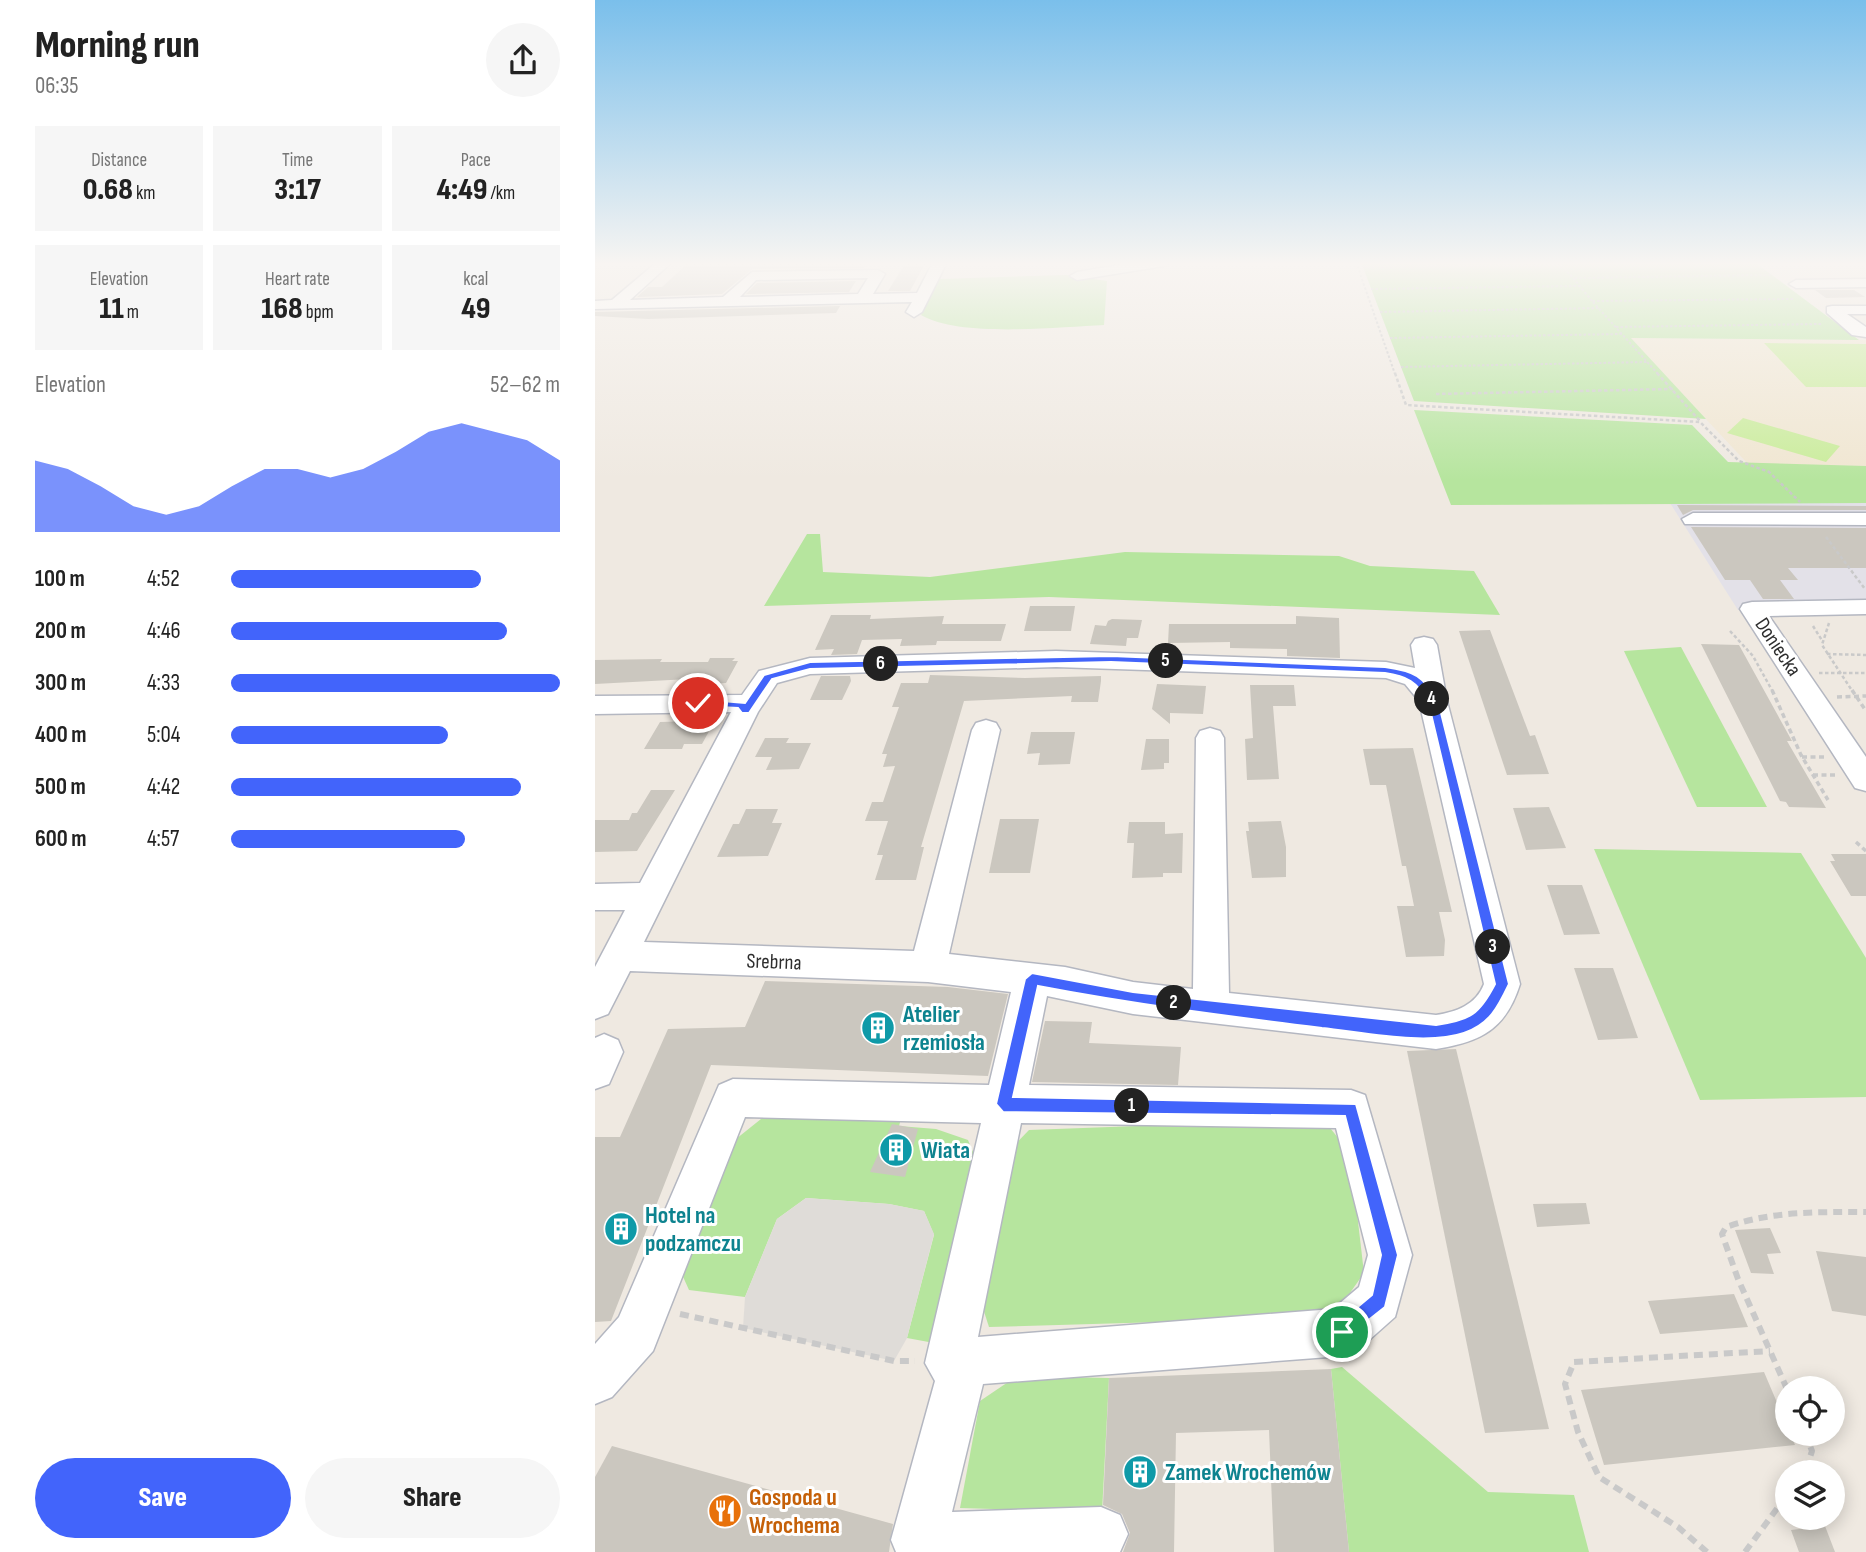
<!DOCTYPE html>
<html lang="en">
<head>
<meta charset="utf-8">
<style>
  body { margin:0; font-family:"Sofia Sans Condensed",sans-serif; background:#f6f6f6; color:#222; height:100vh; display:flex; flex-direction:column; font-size:26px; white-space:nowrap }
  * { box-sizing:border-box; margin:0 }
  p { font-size:23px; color:#767676 }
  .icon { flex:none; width:38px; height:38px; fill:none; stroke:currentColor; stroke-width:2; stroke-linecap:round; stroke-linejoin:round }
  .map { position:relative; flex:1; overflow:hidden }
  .panel { display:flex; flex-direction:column; background:#fff; width:595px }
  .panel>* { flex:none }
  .buttons { position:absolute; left:1180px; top:1376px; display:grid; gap:14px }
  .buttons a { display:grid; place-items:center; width:70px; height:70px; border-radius:50%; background:#fff; box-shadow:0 4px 18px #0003; font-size:35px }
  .pin { position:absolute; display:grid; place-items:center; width:60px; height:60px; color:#fff; margin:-30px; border:4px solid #fff; border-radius:50%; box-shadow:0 2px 7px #0007 }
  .km { position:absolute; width:35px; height:35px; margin:-18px; border-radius:50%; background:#222; color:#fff; font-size:19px; line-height:35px; text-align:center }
  .round { display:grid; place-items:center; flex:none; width:74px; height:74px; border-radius:37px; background:#f6f6f6 }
  .headline { display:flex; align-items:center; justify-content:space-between; height:119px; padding:0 35px }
  h1 { font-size:38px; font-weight:800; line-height:52px }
  .stats { display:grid; grid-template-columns:repeat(3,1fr); gap:10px; height:119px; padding:7px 35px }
  .stats div { display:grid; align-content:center; border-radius:0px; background:#f6f6f6; text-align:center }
  .stats b { font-size:30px; font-weight:800 }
  .stats small { font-size:19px; font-weight:400 }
  .stats p { font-size:19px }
  .chart { height:196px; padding:14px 35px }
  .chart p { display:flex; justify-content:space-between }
  .chart svg { width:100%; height:126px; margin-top:7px; fill:#4264fb; opacity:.7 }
  .cta { display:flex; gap:14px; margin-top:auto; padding:14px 35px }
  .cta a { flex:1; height:80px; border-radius:42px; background:#4264fb; color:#fff; font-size:28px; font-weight:800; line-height:80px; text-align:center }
  .cta a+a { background:#f6f6f6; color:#222 }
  ul { padding:0 35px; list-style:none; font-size:23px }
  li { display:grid; grid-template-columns:112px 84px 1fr; align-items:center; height:52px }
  li i { height:18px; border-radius:9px; background:#4264fb }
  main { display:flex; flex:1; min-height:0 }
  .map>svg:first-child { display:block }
  .industrial { fill:#e3e1e8 }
  .education { fill:#f0e6d1 }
  .green { fill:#b6e59e }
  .pitch { fill:#c9ec9a }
  .plaza { fill:#dfdcd8 }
  .building { fill:#cbc7bf }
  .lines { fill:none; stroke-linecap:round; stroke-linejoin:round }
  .minor-casing { stroke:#b4b7c1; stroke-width:3 }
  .path-far3 { stroke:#c9c9c9; stroke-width:2; stroke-dasharray:2.5 2; stroke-linecap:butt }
  .path-far2 { stroke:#c9c9c9; stroke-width:2.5; stroke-dasharray:3.5 2.5; stroke-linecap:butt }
  .path-far1 { stroke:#c9c9c9; stroke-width:3.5; stroke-dasharray:5 3.5; stroke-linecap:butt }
  .path { stroke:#c9c9c9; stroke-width:6; stroke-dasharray:9 6; stroke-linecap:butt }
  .minor { fill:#fff; fill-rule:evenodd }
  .route { fill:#4264fb; stroke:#fff; stroke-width:2 }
  .labels { text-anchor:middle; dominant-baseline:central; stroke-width:6; stroke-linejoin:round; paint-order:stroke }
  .street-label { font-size:21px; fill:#2e2e2e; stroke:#fff }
  .near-culture-label { font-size:24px; font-weight:bold; fill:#0d838f; stroke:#fff; text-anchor:start }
  .near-food-label { font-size:24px; font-weight:bold; fill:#c56008; stroke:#fff; text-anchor:start }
</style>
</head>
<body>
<main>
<section class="panel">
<div class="headline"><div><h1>Morning run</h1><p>06:35</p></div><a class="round"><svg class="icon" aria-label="share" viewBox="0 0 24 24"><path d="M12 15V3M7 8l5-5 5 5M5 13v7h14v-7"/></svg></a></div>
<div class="stats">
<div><p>Distance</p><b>0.68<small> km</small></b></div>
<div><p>Time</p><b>3:17</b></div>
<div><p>Pace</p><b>4:49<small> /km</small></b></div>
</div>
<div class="stats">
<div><p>Elevation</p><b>11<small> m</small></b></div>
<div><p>Heart rate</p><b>168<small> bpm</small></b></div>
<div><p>kcal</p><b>49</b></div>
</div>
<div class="chart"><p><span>Elevation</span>52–62 m</p>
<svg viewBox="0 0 160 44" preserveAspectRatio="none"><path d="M0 44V19L10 22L20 28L30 35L40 38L50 35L60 28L70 22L80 22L90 25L100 22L110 16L120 9L130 6L140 9L150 12L160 19V44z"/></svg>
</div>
<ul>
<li><b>100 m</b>4:52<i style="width:76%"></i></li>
<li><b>200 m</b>4:46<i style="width:84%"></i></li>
<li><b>300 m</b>4:33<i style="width:100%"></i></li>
<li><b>400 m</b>5:04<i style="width:66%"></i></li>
<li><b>500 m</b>4:42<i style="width:88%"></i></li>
<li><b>600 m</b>4:57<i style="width:71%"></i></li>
</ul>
<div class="cta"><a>Save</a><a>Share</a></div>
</section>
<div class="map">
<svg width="1271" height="1552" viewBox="0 0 1271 1552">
  <rect width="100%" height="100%" fill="#efe9e1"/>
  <polygon class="industrial" points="1075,503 1271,503 1271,607 1143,610"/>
  <polygon class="education" points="1035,338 1271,340 1271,466 1153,464"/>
  <g class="green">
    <polygon points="766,262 1172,262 1161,263 1264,340 1036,338 1111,419 819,401"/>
    <path d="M471,275L512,281L509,325C463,327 365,338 326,315L340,281L344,279Z"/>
    <polygon points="819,410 1097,425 1133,462 1271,466 1271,503 856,505"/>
    <polygon points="212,534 225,534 228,572 335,577 530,552 744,556 775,566 879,571 905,615 454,597 169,606"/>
    <polygon points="1086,647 1172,807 1102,807 1029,651"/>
    <polygon points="999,849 1206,853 1271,958 1271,1097 1105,1100"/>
    <polygon points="193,1107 308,1111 304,1126 341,1129 373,1140 383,1164 339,1343 312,1338 339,1235 329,1211 294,1204 211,1198 182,1219 150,1297 94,1290 85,1270 131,1147 166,1119"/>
    <polygon points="728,1119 755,1153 769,1273 738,1317 394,1327 385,1299 411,1154 434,1130"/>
    <polygon points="747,1367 893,1492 979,1495 994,1552 754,1552 736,1369"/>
    <polygon points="422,1376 514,1378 507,1512 365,1508 385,1401"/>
  </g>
  <g class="pitch">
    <polygon points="1169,343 1271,344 1271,387 1211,387"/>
    <polygon points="1148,418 1245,446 1231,462 1132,433"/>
  </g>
  <polygon class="plaza" points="211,1198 294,1204 329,1211 339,1234 312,1338 299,1361 148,1328 150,1297 182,1219"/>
  <g class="building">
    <polygon points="272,262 269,268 157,269 127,294 42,297 53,287 67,287 92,264"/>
    <polygon points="311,262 331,262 315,291 293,291"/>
    <polygon points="261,281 254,292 151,294 162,283"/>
    <polygon points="1220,290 1259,290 1270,297 1231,298"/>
    <polygon points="245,306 241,313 53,319 0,316 0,312"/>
    <polygon points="1082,505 1271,506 1271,510 1098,510 1088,515"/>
    <polygon points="1096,527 1271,528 1271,568 1193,568 1203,580 1185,580 1199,599 1168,599 1155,580 1130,580"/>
    <polygon points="435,606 480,606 476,631 429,631"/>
    <polygon points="236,615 276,615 275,619 349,616 347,624 411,624 406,641 342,641 341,645 305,646 307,639 267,640 262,654 236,655 239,649 220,650"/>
    <polygon points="701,616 744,618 745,658 692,656 692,649 635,648 635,642 573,643 574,624 701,624"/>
    <polygon points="517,619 547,620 543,638 532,638 531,646 495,644 500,625 511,626 513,621"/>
    <polygon points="895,630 935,736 940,735 954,774 912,775 864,631"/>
    <polygon points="1106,644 1144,645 1197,741 1192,741 1231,808 1194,807 1191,802 1185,801"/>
    <polygon points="115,658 140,658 137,661 143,661 131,683 99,685 100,683 91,683 94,679 0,684 0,660 67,659 65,662 113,662"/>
    <polygon points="335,675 430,678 506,676 506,681 503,702 476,702 477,696 369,701 326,847 329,847 321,880 280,880 288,855 282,855 293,821 270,821 277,802 288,802 300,766 288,767 292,754 287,754 304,707 297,707 306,683 333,683"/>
    <polygon points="226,676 255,676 256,681 247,700 215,700"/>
    <polygon points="562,684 611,686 608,714 575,713 575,724 557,709"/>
    <polygon points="655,685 699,685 701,706 678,706 684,779 652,780 650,739 658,738"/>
    <polygon points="102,721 101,724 118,724 107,744 89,744 87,749 49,749 65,722"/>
    <polygon points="436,732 480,732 475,764 443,765 445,753 432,754"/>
    <polygon points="170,738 194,738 191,743 216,743 204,769 171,770 177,757 160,757"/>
    <polygon points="551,739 574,739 574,763 569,763 569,769 546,770"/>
    <polygon points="818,748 857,912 844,912 850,940 849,956 811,957 802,906 819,906 811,866 807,866 791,785 775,785 768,749"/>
    <polygon points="56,790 80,790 42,851 0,852 0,820 34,820 37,813 42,813"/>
    <polygon points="954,807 971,848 931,850 918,808"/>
    <polygon points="151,809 183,809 177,823 187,823 173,856 122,857 138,824 144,824"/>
    <polygon points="405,819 444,819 435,873 394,873"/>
    <polygon points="686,821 691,847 691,877 657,878 651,831 654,831 653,822"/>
    <polygon points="534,822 570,822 570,834 588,833 587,873 568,873 568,877 537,878 539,843 532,843"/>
    <polygon points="1236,854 1271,854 1271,896 1256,896 1235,861 1240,861"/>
    <polygon points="952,885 987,885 1005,934 969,935"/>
    <polygon points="979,968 1018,968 1043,1038 1003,1040"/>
    <polygon points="170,981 353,987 413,994 393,1076 116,1065 16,1321 0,1322 0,1137 25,1137 73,1029 150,1027"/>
    <polygon points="450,1021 497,1022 494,1043 586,1047 583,1085 437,1082"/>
    <polygon points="861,1049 954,1429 890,1433 812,1051"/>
    <polygon points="297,1124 323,1129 310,1177 275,1172"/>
    <polygon points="991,1203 995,1224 942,1227 938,1204"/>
    <polygon points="1175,1228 1186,1253 1172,1254 1179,1274 1156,1273 1140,1230"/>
    <polygon points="1221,1251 1271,1257 1271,1316 1237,1311"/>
    <polygon points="1139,1294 1153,1327 1065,1334 1053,1301"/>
    <polygon points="736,1369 754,1552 679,1552 674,1430 581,1433 579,1552 528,1552 535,1533 527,1514 508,1505 514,1378"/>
    <polygon points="1169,1372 1192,1426 1192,1433 1195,1433 1200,1445 1009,1465 986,1390"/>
    <polygon points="17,1446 298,1524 294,1552 0,1552 0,1477"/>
    <polygon points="1230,1526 1240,1552 1204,1552 1196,1530"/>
  </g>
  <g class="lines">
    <g class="minor-casing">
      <g id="minor">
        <path d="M62,262H77L35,300L128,297L157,272L283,270L290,274L278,294L322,293L338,262H352L327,312L319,317L311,312L317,302L0,309V301L17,300ZM273,278L263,294L145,297L161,280Z"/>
        <polygon points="542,262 576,262 569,266 482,280 475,276 482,272"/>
        <polygon points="1271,279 1271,287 1201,288 1194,284 1201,280"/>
        <polygon points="1237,306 1271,306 1271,314 1252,314 1271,327 1271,337 1257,335 1232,313 1232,307"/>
        <polygon points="1098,513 1271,513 1271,525 1090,524 1087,519"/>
        <polygon points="1271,600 1271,614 1174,616 1271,757 1271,791 1260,788 1145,609 1148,604 1157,602"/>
        <path d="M829,637L838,639L842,645L852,701L925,984C911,1029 886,1042 841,1049L538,1014L452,996L434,1085L756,1090L770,1095L817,1255L800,1317L764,1349L747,1356L388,1384L357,1512L506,1507L525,1515L533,1534L525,1552H301L296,1540L340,1381L330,1363L386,1123L150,1117L58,1351L17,1397L0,1404V1344L24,1317L124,1085L138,1079L394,1085L416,992L333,982L35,971L13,1014L0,1019V967L30,910H0V884L45,883L136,712L0,714V696L147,695L164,671L215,658L461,651L791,662L820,668L816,645L820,639ZM461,667L791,678L810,684L824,701L889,984C881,1005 861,1012 841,1015L634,993L629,738L625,731L615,728L605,731L601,738L598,989L538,982L470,967L354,954L405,730L401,723L391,720L381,723L377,730L319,951L49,942L163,712L182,683L215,674ZM426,1123L741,1128L773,1255L764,1287L738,1309L383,1337Z"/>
        <polygon points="9,1034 23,1040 28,1052 14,1084 0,1089 0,1038"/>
      </g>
    </g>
    <g class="path-far3">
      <polyline points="761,262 800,374"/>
      <polyline points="963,262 978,278"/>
      <polyline points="768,267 966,265"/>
      <polyline points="776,289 985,286"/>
      <polyline points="997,301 978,278 1177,275"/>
      <polyline points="785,312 1004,308"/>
      <polyline points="1021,327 1227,324"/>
      <polyline points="795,338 1027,334"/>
      <polyline points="806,367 1052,362"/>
      <polyline points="1063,374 997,301 1198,299"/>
    </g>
    <g class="path-far2">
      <polyline points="800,373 811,405 1105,422 1144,461 1174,472 1205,502"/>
      <polyline points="1062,373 1105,421"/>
      <polyline points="841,394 1078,389"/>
      <polyline points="1231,537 1270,589"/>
      <polyline points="1234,623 1227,645 1258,692"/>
      <polyline points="1218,626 1228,642"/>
      <polyline points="1135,631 1158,656 1178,692"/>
      <polyline points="1232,654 1271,655"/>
      <polyline points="1224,673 1271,673"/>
    </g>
    <g class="path-far1">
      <polyline points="1177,690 1206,755 1233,800"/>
      <polyline points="1257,690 1271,711"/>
      <polyline points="1242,697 1271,696"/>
      <polyline points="1207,757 1230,757"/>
      <polyline points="1218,775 1240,775"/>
      <polyline points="1261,842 1271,851"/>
    </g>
    <g class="path">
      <polyline points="85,1314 299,1361 320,1361"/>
      <path d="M1192,1389L1143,1279L1127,1234L1131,1227C1177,1211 1223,1212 1271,1212"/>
      <polyline points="1210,1433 1217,1451 1210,1472"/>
      <polyline points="1112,1552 1083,1527 1004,1477 983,1432 970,1384 979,1362 1175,1351"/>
      <polyline points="1150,1552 1192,1495"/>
    </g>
    <use href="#minor" class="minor"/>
  </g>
  <linearGradient id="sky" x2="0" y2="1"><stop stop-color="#7abfeb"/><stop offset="0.55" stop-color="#f8f5f2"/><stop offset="1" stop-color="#f8f5f2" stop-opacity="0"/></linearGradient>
  <rect width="1271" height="480" fill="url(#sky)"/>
  <path class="route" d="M516,656L790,667C820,671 828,676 843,701L914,984C903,1007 895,1024 869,1033C831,1046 767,1032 727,1028C631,1016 537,1004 443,986L418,1097L761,1104L803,1255L790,1307L747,1341L740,1339L738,1332L740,1326L777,1295L786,1255L750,1116L408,1112L401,1104L430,979L437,973L538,992L841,1025C875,1020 884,1015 900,984L833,701C822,682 812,676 790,673L516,662L215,669L177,679L154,713H147L143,708L103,706L98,703L103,699L150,703L169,675L215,662Z"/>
  <defs>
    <g id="building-disc" transform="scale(1.75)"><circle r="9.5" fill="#0f9aa8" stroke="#fff"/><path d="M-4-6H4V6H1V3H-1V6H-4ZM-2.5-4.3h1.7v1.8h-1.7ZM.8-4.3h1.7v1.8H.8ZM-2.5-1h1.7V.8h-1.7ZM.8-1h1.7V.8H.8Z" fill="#fff"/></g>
    <g id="restaurant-disc" transform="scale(1.75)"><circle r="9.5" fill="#e8710a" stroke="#fff"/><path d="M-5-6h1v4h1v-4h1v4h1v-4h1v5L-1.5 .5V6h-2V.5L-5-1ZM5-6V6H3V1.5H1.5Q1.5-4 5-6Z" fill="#fff"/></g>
  </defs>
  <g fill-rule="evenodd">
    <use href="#building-disc" x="283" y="1028"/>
    <use href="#building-disc" x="301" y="1150"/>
    <use href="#building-disc" x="26" y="1229"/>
    <use href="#building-disc" x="545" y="1472"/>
    <use href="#restaurant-disc" x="130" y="1511"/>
  </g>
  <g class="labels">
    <g class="street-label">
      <text transform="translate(1183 647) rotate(56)">Doniecka</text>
      <text transform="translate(179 962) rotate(2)">Srebrna</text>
    </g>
    <g class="near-culture-label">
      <text x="308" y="1014">Atelier<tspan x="308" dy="28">rzemiosła</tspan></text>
      <text x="326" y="1150">Wiata</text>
      <text x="50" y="1215">Hotel na<tspan x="50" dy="28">podzamczu</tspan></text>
      <text x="570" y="1472">Zamek Wrochemów</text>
    </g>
    <g class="near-food-label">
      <text x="154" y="1497">Gospoda u<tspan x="154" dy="28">Wrochema</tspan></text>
    </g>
  </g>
</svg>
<div class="buttons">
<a><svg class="icon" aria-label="locate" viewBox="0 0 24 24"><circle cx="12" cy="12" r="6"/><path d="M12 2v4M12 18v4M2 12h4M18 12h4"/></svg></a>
<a><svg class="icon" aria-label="layers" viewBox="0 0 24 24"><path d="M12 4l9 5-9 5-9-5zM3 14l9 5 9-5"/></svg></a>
</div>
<div class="pin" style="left:747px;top:1332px;background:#1e9e55"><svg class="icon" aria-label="arrive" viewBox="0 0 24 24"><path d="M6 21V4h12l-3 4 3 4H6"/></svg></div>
<div class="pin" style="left:103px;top:703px;background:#d93025"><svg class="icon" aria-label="check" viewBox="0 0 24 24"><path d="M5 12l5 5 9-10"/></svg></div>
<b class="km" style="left:537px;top:1106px">1</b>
<b class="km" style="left:579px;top:1003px">2</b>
<b class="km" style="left:898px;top:947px">3</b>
<b class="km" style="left:837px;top:699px">4</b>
<b class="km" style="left:571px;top:661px">5</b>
<b class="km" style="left:286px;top:664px">6</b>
</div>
</main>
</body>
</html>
